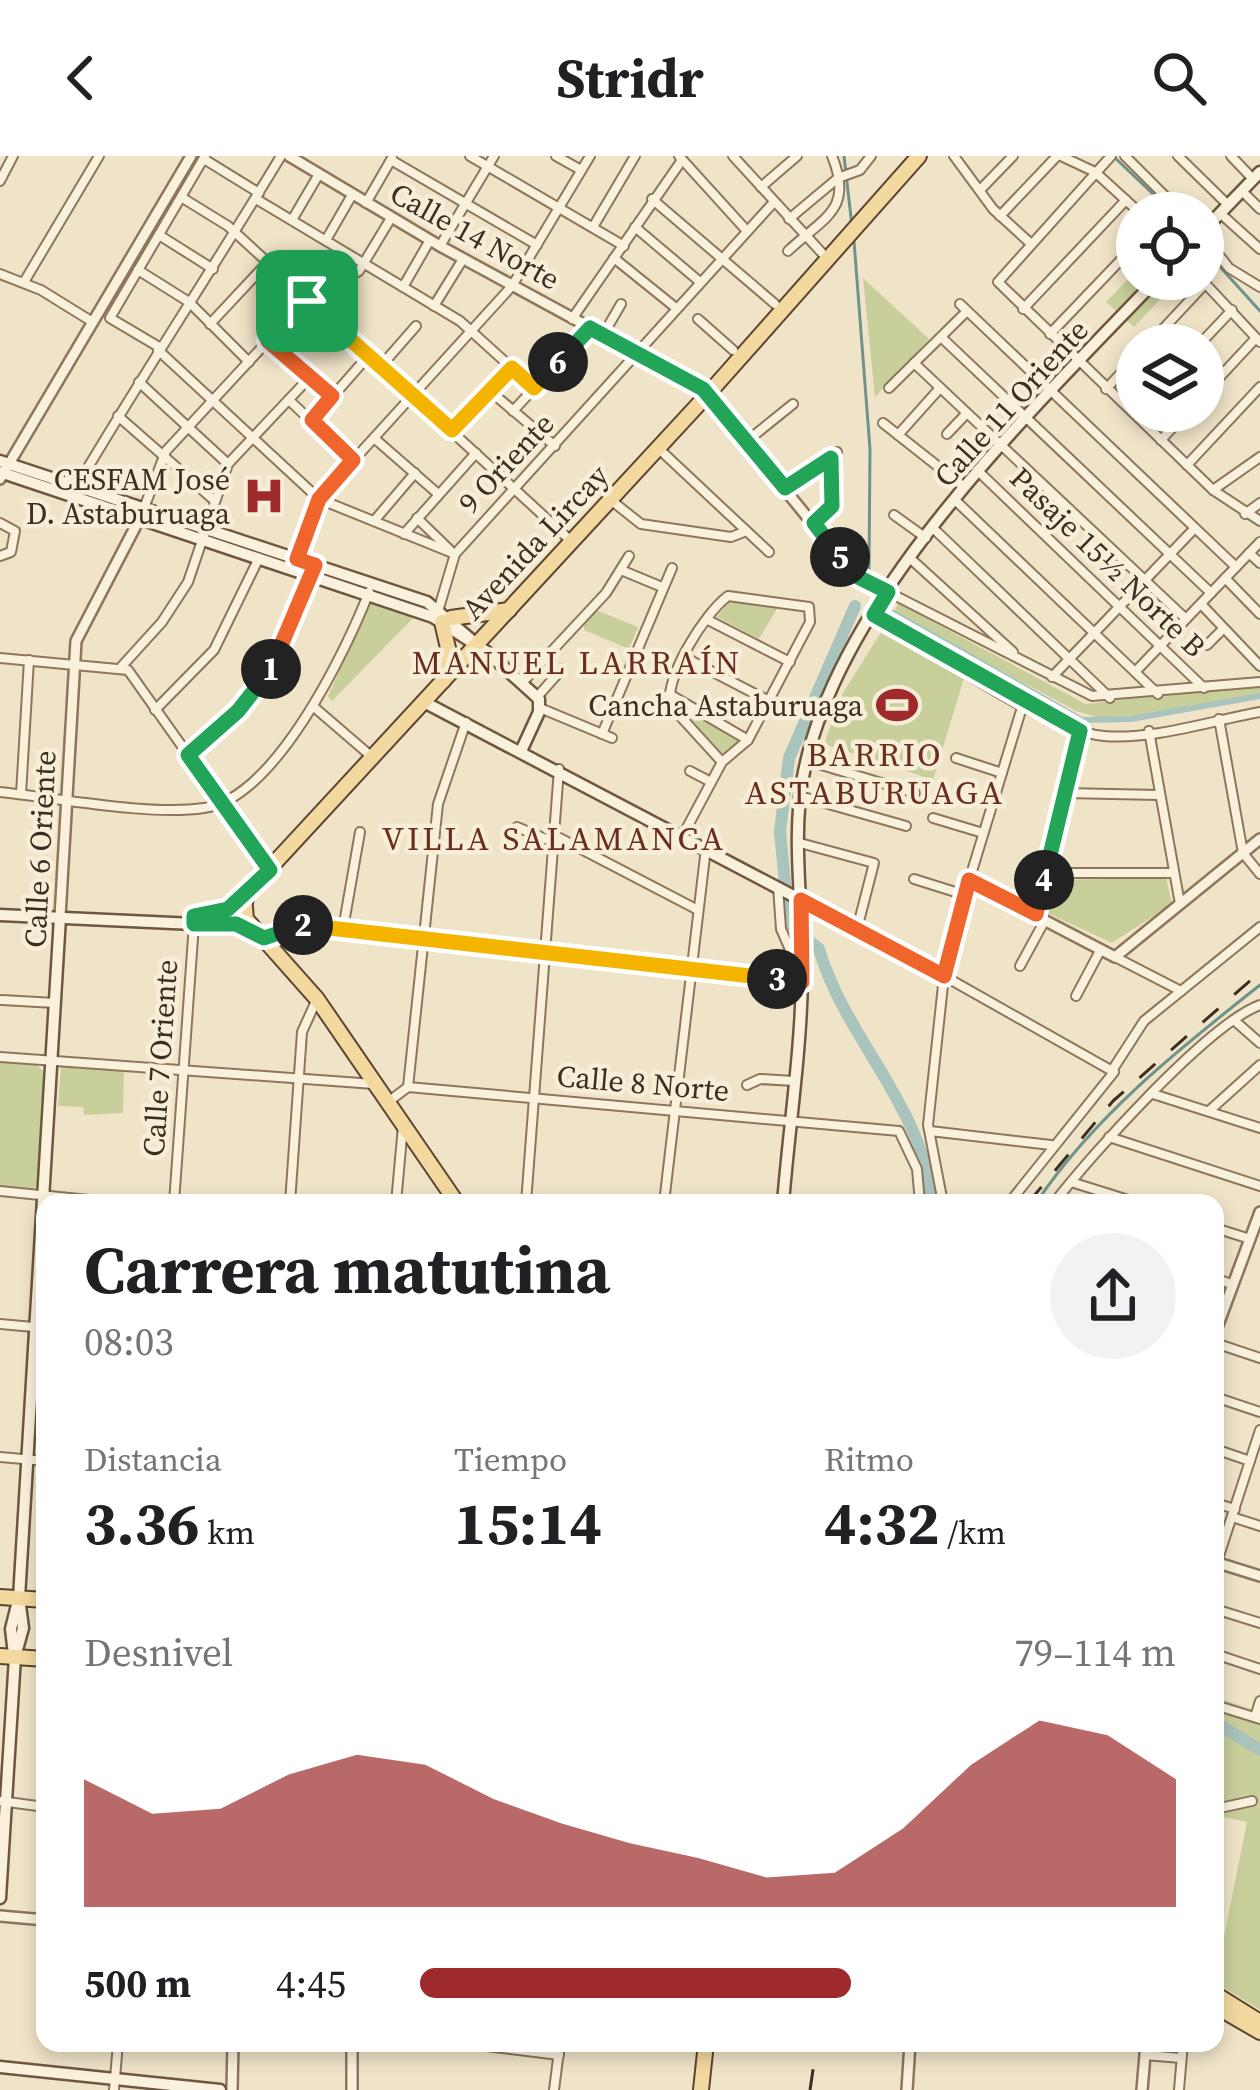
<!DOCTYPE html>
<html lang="es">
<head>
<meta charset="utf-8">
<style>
  body { margin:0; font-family:"Source Serif 4",serif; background:#f2f2f2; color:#202124; height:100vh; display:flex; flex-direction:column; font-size:45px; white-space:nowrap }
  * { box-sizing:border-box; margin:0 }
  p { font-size:39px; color:#757577 }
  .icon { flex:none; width:66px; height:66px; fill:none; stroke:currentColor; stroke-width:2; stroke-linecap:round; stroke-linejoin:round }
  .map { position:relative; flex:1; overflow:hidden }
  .panel { position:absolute; left:36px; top:1038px; width:1188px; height:858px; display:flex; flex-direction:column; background:#fff; border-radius:24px; box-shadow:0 6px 18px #0003 }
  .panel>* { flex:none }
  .controls { position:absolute; left:1116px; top:36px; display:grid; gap:24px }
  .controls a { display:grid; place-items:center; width:108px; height:108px; border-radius:50%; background:#fff; box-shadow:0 6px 18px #0003; font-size:60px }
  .pin { position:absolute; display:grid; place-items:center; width:102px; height:102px; color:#fff; margin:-51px; border-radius:24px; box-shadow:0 6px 18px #0006 }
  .km { position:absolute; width:60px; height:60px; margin:-30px; border-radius:50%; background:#222; color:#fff; font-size:33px; line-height:60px; text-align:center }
  .round { display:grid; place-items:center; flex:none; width:126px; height:126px; border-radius:63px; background:#f2f2f2 }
  .overview { display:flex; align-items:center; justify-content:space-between; height:204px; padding:0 48px }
  h1 { font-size:66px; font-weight:700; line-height:90px }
  .metrics { display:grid; grid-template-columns:repeat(3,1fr); gap:18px; height:204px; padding:12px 48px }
  .metrics div { display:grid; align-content:center }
  .metrics b { font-size:60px; font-weight:700 }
  .metrics small { font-size:33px; font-weight:400 }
  .metrics p { font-size:33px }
  .chart { height:336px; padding:24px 48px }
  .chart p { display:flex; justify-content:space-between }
  .chart svg { width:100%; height:216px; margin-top:12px; fill:#9e2a2b; opacity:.7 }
  ul { padding:0 48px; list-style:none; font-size:39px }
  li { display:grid; grid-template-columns:192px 144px 1fr; align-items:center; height:90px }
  li i { height:30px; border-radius:15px; background:#9e2a2b }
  header { display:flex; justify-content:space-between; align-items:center; height:156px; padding:0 48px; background:#fff; font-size:54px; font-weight:700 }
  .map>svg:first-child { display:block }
  .green { fill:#c9cf9b }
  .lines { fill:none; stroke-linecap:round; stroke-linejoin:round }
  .stream { stroke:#6f938a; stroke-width:3 }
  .canal { stroke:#a9c4bc; stroke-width:6 }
  .river { stroke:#a9c4bc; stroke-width:12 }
  .minor-casing { stroke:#8d765c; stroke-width:12 }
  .tertiary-casing { stroke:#8d765c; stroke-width:14 }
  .secondary-casing { stroke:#6f573f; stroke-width:15 }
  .primary-casing { stroke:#5b4430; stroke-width:18 }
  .minor { stroke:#faf1dc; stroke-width:8 }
  .tertiary { stroke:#faf1dc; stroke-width:9 }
  .secondary { stroke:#faf1dc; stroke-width:10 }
  .primary { stroke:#f3d9a0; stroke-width:14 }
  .rail { stroke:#3d2e20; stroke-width:3; stroke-dasharray:21 21; stroke-linecap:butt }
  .split-1-casing { stroke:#fff; stroke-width:24 }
  .split-2-casing { stroke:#fff; stroke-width:24 }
  .split-3-casing { stroke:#fff; stroke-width:24 }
  .split-4-casing { stroke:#fff; stroke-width:24 }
  .split-5-casing { stroke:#fff; stroke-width:24 }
  .split-6-casing { stroke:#fff; stroke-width:24 }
  .split-7-casing { stroke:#fff; stroke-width:24 }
  .split-1 { stroke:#f0652b; stroke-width:15 }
  .split-2 { stroke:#22a559; stroke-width:15 }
  .split-3 { stroke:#f5b400; stroke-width:15 }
  .split-4 { stroke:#f0652b; stroke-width:15 }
  .split-5 { stroke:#22a559; stroke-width:15 }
  .split-6 { stroke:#22a559; stroke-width:15 }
  .split-7 { stroke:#f5b400; stroke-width:15 }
  .labels { text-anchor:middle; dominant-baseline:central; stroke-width:9; stroke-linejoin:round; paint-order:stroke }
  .street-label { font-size:30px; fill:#3d2e20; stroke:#f7eed8 }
  .poi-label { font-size:30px; fill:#3d2e20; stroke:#f7eed8; text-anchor:end }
  .neighbourhood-label { font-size:33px; letter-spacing:3px; fill:#6b2e1e; stroke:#f7eed8 }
</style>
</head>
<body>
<header><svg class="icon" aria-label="back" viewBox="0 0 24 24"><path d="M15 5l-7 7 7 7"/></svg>Stridr<svg class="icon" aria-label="search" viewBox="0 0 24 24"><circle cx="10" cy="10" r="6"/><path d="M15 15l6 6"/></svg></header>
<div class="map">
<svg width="1260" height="1934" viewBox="0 0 1260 1934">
  <rect width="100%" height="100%" fill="#f0e4c8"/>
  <g class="green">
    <polygon points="1137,114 1137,123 1179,123 1134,171 1106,146"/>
    <polygon points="863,122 929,183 875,241"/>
    <polygon points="371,444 415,460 332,545 328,540"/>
    <polygon points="729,446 778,451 759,483 717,461"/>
    <polygon points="898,447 1086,548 1260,528 1260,539 1111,565 1076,555 894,457"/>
    <polygon points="596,454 638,471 629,493 584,474 584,466"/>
    <polygon points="883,473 965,519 933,624 824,588 843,537"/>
    <polygon points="671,541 746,581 719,600 679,561"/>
    <polygon points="1166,722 1172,748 1112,787 1043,755 1048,724"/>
    <polygon points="0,906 37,909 45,917 38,1030 30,1035 0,1031"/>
    <polygon points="61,910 124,915 123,957 84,959 83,951 58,950"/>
    <polygon points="1215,1541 1260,1556 1260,1854 1215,1826 1247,1666 1215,1659"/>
  </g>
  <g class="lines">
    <g class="stream">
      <polyline points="844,0 852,70"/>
      <polyline points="1113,0 1173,57"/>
      <polyline points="854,85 870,293 869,415"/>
      <polyline points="1203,92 1260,155"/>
      <path d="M1036,1047C1094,960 1179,893 1260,829"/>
    </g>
    <polyline class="canal" points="894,457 1082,564 1131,563 1260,540"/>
    <g class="river">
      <path d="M855,450L789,602L780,676L789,769L819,793C845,883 923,948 932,1047"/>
      <polyline points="1215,1566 1260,1594"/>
    </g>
    <g class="minor-casing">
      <g id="minor">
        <polyline points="470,0 624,90"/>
        <polyline points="556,0 581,14"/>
        <polyline points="679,0 747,75"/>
        <polyline points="733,0 822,97"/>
        <polyline points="954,0 993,53 1029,86"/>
        <polyline points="1061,0 1095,16 1140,57"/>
        <polyline points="1111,0 998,126 1213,334 1260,365"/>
        <polyline points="1125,0 1182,57"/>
        <polyline points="1178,0 1228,49"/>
        <polyline points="1231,0 1253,23"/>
        <polyline points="204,3 259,37"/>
        <polyline points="391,4 537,89"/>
        <polyline points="0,25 13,0"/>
        <polyline points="761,31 797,0"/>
        <polyline points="980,34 1013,0"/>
        <polyline points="1242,35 1260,53"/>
        <polyline points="181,41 228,70 571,385"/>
        <polyline points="256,43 460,165 534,232"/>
        <polyline points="652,43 775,148"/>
        <polyline points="366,47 392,2"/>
        <polyline points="1221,58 1260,93"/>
        <polyline points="1000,60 1057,0"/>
        <polyline points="789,63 838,22 860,14 871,0"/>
        <polyline points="292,64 319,18"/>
        <polyline points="593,71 635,0"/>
        <polyline points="635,71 700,126"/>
        <polyline points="159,79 213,113"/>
        <polyline points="1203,79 1229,112 1260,131"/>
        <polyline points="326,84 352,39"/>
        <polyline points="440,90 494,0"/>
        <path d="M788,95C824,61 854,54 832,0"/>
        <polyline points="614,102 676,152"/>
        <polyline points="138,114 189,146 249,206"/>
        <polyline points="0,118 41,134 91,165"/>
        <polyline points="1201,123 1260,186"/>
        <polyline points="24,126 99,0"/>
        <polyline points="403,131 430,84"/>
        <polyline points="960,148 1236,411"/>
        <polyline points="434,150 463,103"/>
        <polyline points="1023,153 1126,44"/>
        <polyline points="572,163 682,4"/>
        <polyline points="698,163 733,194"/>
        <polyline points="210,168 268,106"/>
        <polyline points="1050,178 1137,87"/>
        <polyline points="603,179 621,148"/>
        <polyline points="941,181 1211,437"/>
        <polyline points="268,185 332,240"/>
        <polyline points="1148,189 1205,128"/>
        <polyline points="1199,189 1232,154"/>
        <polyline points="159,191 110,162 205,0"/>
        <polyline points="158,194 319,343 455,398"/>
        <polyline points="914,207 1186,463"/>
        <polyline points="381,210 416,170"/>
        <polyline points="139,226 228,308"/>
        <polyline points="889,232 967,155"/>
        <polyline points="1106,233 1137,200"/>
        <polyline points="490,235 555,290"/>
        <polyline points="1203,239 1256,182"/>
        <polyline points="289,244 353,305"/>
        <polyline points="513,255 590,172"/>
        <polyline points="118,260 215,345"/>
        <polyline points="312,264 369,199"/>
        <polyline points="883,267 964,331"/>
        <polyline points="451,274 512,212"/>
        <polyline points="947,278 967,257"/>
        <polyline points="898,279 940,232"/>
        <polyline points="374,282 437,337"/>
        <polyline points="1161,284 1188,255"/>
        <polyline points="747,285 793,248"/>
        <polyline points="658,292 769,396"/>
        <polyline points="1187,309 1260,231"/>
        <polyline points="977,314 1204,532"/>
        <path d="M77,330C143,218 214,111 281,0"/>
        <polyline points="785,332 837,296"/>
        <polyline points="1213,334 1260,301"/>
        <polyline points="955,344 1158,538"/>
        <polyline points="612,345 641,368 731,381 744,376"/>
        <polyline points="144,352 166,295 302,148 359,115 391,62"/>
        <polyline points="1245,358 1260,347"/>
        <polyline points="894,359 926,382"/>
        <polyline points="417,362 450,394"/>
        <polyline points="374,365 415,317"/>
        <polyline points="0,367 15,375 11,396 0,400"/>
        <polyline points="814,367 831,354 831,302"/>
        <polyline points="934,373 1110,542"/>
        <polyline points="404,378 476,297"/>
        <polyline points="1249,397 1260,407"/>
        <polyline points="297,403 321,340 512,130 590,0"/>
        <polyline points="912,404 1013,496"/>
        <polyline points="621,414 662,431"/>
        <polyline points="1225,422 1260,458"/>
        <polyline points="888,436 1092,540 1260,526"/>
        <polyline points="1201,448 1260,510"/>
        <polyline points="439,452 455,398 774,46"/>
        <path d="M873,459C931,493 1041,574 1104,580C1153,584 1211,565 1260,556"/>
        <polyline points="708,464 790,506"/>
        <polyline points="1207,489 1223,473"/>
        <polyline points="0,502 128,514 269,713"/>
        <polyline points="686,502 769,545"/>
        <polyline points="122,510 162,466 188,426 228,308 310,221"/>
        <polyline points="1135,516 1260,386"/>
        <polyline points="452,517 474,515 489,498"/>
        <polyline points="1052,521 1194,373"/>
        <polyline points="522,527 606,437 629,400"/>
        <polyline points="669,538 748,584"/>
        <polyline points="537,541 562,513"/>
        <polyline points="314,551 372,601"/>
        <polyline points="540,552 612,582"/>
        <polyline points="155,554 214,494 259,402"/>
        <polyline points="1219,563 1243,697 1260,718"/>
        <polyline points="1149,575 1180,748"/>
        <polyline points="602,578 672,412"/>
        <path d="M188,600C254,550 290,487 315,409"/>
        <polyline points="956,602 1002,617"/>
        <polyline points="808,605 915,637"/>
        <polyline points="690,615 711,626"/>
        <path d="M0,636C58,642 149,660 204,652C275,643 346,495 369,436"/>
        <polyline points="1065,637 1158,639"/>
        <polyline points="21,638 29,504"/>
        <polyline points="800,640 906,670"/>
        <polyline points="933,662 983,677"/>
        <polyline points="517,671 553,686"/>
        <polyline points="554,679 698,754"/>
        <path d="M683,679L722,606L748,584L810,466L809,451L728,440C704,458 666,519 670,549L722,606"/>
        <polyline points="800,687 874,707 857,773"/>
        <polyline points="1046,717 1172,717"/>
        <polyline points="914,723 965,739"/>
        <polyline points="969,725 1023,548"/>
        <polyline points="778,731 781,773 801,819"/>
        <polyline points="1036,758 1080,575"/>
        <polyline points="343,773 360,676"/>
        <polyline points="264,782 308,769 802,826"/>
        <polyline points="1115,801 1181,835"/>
        <polyline points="1020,810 1045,764"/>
        <polyline points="1076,840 1101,793"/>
        <polyline points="2,844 55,847"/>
        <polyline points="1235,865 1260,887"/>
        <polyline points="0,901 374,928"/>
        <polyline points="1113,913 1144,865 1260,771"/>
        <polyline points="747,929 760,923 794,925"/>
        <polyline points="408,931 438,648 466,566"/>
        <polyline points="1153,938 1260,972"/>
        <polyline points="388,946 408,931 899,975 917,1013 920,1047"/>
        <polyline points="1209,955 1260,909"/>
        <polyline points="930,975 1051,989"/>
        <polyline points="1109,981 1260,1030"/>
        <polyline points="1071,1026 1138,1047"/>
        <polyline points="0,1035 119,1047"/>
        <polyline points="174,1047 194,768"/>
        <polyline points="290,1047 302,876 317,843"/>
        <polyline points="396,1047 403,970"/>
        <polyline points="526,1047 559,613"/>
        <polyline points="664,1047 706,692"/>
        <polyline points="943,1047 928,969 944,820 1114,916 1009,1047"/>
        <path d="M1054,1047C1090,1000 1208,868 1260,849"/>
        <polyline points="1215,1072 1247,1082"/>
        <polyline points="1215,1122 1231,1128"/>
        <polyline points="0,1168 45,1172"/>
        <polyline points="1215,1187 1260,1202"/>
        <polyline points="1215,1241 1260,1256"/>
        <polyline points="1215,1293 1250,1305"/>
        <polyline points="0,1301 45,1305"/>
        <polyline points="1215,1347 1235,1353"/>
        <polyline points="1232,1361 1260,1370"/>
        <polyline points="1217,1406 1260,1274"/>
        <polyline points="1215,1453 1260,1467"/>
        <polyline points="1215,1498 1260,1513"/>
        <polyline points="1215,1549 1260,1563"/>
        <polyline points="1255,1561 1260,1545"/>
        <polyline points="0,1645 45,1651"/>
        <polyline points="1215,1653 1252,1645"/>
        <polyline points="462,1887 559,1899"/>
        <polyline points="1145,1899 1181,1902"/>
        <polyline points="114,1934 118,1887"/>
        <polyline points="554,1934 560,1887"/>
        <polyline points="1179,1934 1183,1887"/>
      </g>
    </g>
    <g class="tertiary-casing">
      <g id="tertiary">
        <polyline points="289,0 440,90 703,233 852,416 888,436"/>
        <polyline points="0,323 191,0"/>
        <polyline points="801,744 944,820 969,725 1115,801 1260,683"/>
        <polyline points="60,761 76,485 142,358"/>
        <polyline points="1215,1177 1260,1056"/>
        <polyline points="1215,1406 1260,1420"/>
        <polyline points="0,1760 45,1764"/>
        <polyline points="232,1934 233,1887"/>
        <polyline points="352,1934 352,1887"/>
        <polyline points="907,1934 910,1887"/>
        <polyline points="1142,1934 1146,1887"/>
      </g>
    </g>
    <g class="secondary-casing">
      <g id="secondary">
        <polyline points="1203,75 1260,16"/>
        <polyline points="0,305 427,446 475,487"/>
        <polyline points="0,316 433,461 487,496 539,543 539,556 522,593"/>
        <polyline points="424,546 801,744"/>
        <polyline points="0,759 194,768 227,763 247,745"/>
        <polyline points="191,761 220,756 240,743"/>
        <path d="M783,1047C789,972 801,896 802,821C804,755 791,685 803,621C836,441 1035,251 1157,123"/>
        <polyline points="14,1498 11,1473 18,1445"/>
        <polyline points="0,1742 15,1501 23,1472 19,1442 60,761"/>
        <polyline points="0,1911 220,1934"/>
      </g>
    </g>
    <g class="primary-casing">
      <g id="primary">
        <polyline points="451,462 509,454"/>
        <polyline points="442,466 448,492 443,525"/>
        <polyline points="215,766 251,773"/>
        <polyline points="457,1047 317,843 246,763 244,740 708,238 919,0"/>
        <polyline points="0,1441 45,1444"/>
        <polyline points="0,1500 45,1503"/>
        <polyline points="1215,1838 1260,1866"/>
        <polyline points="1215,1850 1260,1876"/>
        <polyline points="701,1934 706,1887"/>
      </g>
    </g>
    <use href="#minor" class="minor"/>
    <use href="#tertiary" class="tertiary"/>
    <use href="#secondary" class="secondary"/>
    <use href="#primary" class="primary"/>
    <g class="rail">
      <polyline points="1028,1047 1113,945 1260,816"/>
      <polyline points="810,1934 817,1887"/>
    </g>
  </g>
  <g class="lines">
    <g class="split-1-casing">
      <polyline id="split-1" points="271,513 315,409 297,403 319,343 353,304 312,264 332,240 268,185 307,145"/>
    </g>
    <g class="split-2-casing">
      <polyline id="split-2" points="271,513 238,555 188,599 270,714 228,753 194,760 194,768 236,768 264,782 303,769"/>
    </g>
    <g class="split-3-casing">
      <polyline id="split-3" points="303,769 777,823"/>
    </g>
    <g class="split-4-casing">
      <polyline id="split-4" points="777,823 802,826 801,744 944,820 969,724 1036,758 1044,724"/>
    </g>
    <g class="split-5-casing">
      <polyline id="split-5" points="840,401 858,421 888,436 874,459 1080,575 1044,724"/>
    </g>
    <g class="split-6-casing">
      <polyline id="split-6" points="558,206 590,172 703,233 785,332 831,302 832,350 814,367 840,401"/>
    </g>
    <g class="split-7-casing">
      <polyline id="split-7" points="307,145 452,274 512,212 534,232 558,206"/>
    </g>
    <use href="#split-1" class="split-1"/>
    <use href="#split-2" class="split-2"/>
    <use href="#split-3" class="split-3"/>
    <use href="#split-4" class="split-4"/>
    <use href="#split-5" class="split-5"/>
    <use href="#split-6" class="split-6"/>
    <use href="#split-7" class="split-7"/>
  </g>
  <defs>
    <g id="hospital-bare" transform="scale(3.24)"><path d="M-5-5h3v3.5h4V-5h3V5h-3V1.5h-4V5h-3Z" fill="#9e2a2b" stroke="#f7eed8" stroke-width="2.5" paint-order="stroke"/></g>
    <g id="stadium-bare" transform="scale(3.24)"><path d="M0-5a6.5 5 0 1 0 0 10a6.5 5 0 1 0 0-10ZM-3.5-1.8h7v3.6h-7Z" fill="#9e2a2b" stroke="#f7eed8" stroke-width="2.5" paint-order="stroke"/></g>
  </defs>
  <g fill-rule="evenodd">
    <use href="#hospital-bare" x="264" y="340"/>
    <use href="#stadium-bare" x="897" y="549"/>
  </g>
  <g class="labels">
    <g class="street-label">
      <text transform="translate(475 80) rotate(29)">Calle 14 Norte</text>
      <text transform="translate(1011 247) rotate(-48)">Calle 11 Oriente</text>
      <text transform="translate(506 307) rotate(-47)">9 Oriente</text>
      <text transform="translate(535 386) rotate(-47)">Avenida Lircay</text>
      <text transform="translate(1108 406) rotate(44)">Pasaje 15½ Norte B</text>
      <text transform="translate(40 693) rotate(-87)">Calle 6 Oriente</text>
      <text transform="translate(160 902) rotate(-86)">Calle 7 Oriente</text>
      <text transform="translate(643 927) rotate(5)">Calle 8 Norte</text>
    </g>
    <g class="poi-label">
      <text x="230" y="323">CESFAM José<tspan x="230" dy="34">D. Astaburuaga</tspan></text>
      <text x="863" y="549">Cancha Astaburuaga</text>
    </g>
    <g class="neighbourhood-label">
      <text x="577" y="506">MANUEL LARRAÍN</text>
      <text x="875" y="598">BARRIO<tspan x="875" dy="38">ASTABURUAGA</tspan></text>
      <text x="554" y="682">VILLA SALAMANCA</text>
    </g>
  </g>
</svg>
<div class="controls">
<a><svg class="icon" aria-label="locate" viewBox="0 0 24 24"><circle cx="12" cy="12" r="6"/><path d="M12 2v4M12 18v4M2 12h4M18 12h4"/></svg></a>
<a><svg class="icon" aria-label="layers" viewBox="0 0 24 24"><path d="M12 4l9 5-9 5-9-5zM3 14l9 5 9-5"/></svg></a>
</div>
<div class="pin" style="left:307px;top:145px;background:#1e9e55"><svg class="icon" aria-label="arrive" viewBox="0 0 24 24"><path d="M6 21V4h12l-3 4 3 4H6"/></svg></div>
<b class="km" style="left:271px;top:513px">1</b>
<b class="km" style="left:303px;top:769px">2</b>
<b class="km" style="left:777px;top:823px">3</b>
<b class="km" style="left:1044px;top:724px">4</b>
<b class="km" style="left:840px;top:401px">5</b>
<b class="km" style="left:558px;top:206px">6</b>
<section class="panel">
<div class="overview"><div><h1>Carrera matutina</h1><p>08:03</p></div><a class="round"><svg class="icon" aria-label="share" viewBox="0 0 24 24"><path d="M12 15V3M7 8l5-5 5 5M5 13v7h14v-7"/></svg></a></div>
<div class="metrics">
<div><p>Distancia</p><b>3.36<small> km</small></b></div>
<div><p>Tiempo</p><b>15:14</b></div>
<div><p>Ritmo</p><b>4:32<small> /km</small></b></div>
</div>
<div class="chart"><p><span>Desnivel</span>79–114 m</p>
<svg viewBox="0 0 160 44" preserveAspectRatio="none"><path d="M0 44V18L10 25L20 24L30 17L40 13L50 15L60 22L70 27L80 31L90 34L100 38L110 37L120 28L130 15L140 6L150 9L160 18V44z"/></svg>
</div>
<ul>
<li><b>500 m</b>4:45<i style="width:57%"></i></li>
</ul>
</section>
</div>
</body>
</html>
